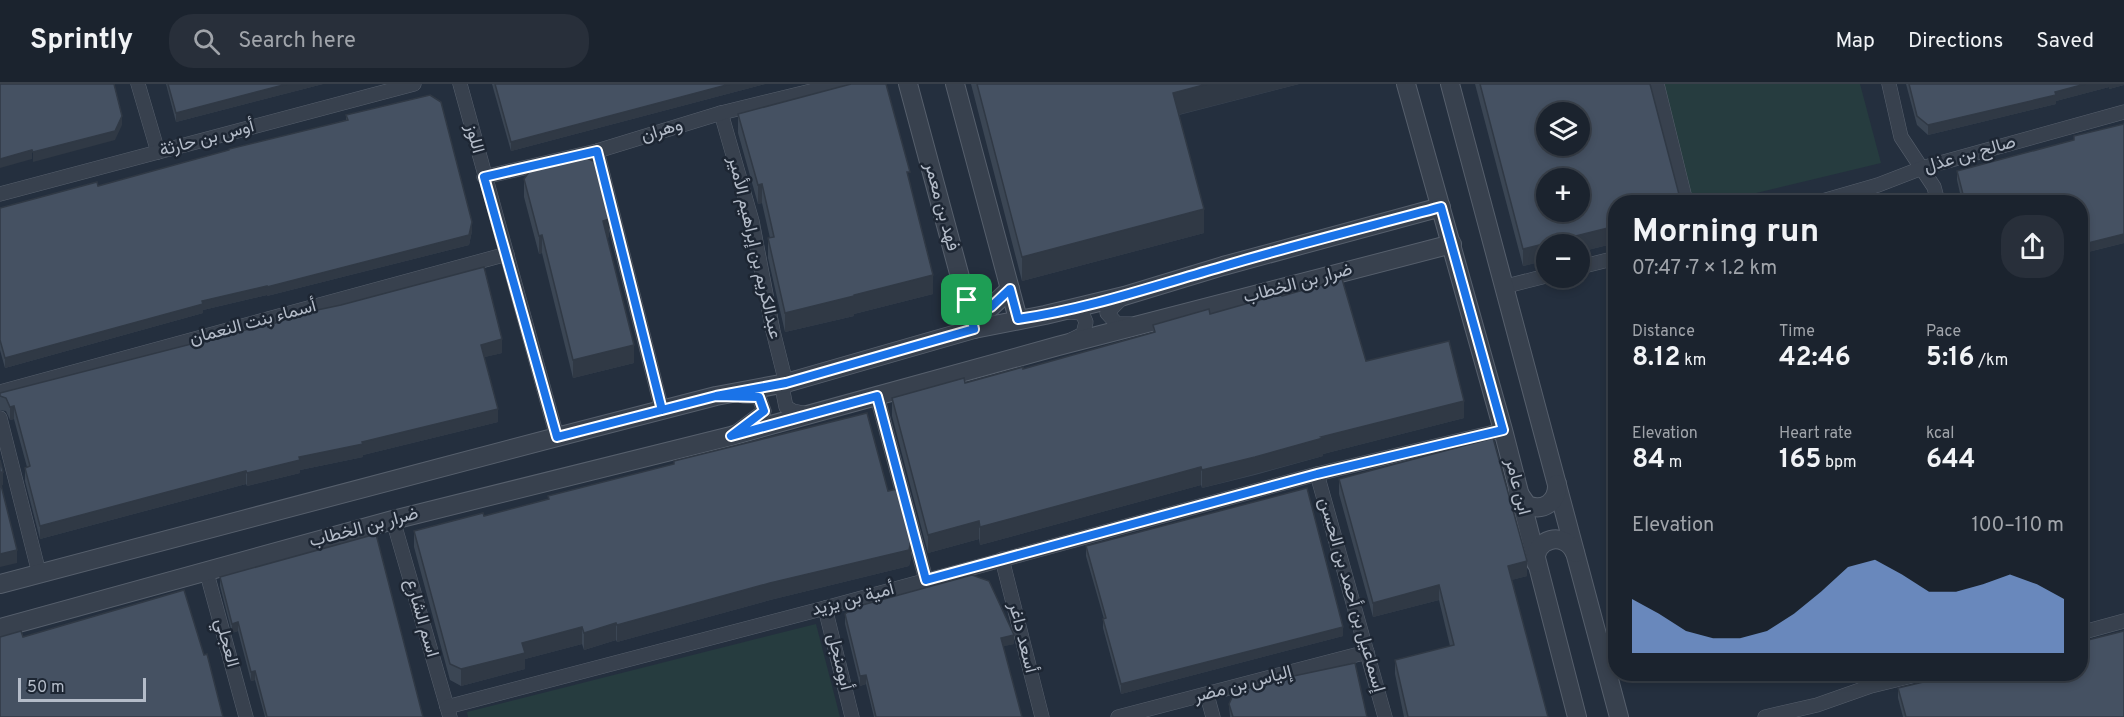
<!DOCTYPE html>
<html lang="en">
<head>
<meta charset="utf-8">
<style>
  body { margin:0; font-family:Overpass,Vazirmatn,sans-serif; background:#282f3a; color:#f1f3f6; height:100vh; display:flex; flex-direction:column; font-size:22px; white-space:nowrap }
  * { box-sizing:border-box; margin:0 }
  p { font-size:20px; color:#a0a4aa }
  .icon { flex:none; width:33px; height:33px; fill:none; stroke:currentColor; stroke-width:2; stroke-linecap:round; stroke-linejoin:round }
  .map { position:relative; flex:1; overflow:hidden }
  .details { position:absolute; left:1608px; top:111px; width:480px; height:486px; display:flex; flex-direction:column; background:#1b232e; border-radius:24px; box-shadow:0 3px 9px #0003,0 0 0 2px #39404a }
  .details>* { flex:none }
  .controls { position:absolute; left:1536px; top:18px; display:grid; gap:12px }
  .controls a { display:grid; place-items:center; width:54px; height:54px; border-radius:50%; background:#1b232e; box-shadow:0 3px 9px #0003,0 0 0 2px #39404a; font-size:30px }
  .scale { position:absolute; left:18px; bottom:15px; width:128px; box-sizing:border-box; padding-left:6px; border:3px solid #b4bcc9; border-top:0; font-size:16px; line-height:21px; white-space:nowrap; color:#b4bcc9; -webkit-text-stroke:4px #1d2633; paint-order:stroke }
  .pin { position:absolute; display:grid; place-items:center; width:51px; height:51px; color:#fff; margin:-26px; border-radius:12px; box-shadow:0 3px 9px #0006 }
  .round { display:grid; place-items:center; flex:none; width:63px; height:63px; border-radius:24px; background:#282f3a }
  .head { display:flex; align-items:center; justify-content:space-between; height:102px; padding:0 24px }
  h1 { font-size:33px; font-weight:700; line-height:45px }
  .stats { display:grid; grid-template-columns:repeat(3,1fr); gap:9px; height:102px; padding:6px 24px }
  .stats div { display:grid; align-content:center }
  .stats b { font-size:26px; font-weight:700 }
  .stats small { font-size:16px; font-weight:400 }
  .stats p { font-size:16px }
  .chart { height:168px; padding:12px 24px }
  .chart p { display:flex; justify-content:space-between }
  .chart svg { width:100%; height:108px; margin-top:6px; fill:#8ab4f8; opacity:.7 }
  header { display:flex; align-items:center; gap:36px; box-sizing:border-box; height:84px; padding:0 30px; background:#1b232e; border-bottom:2px solid #39404a }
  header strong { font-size:28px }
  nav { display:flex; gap:33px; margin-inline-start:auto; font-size:21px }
  .search { width:420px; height:54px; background:#282f3a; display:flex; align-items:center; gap:15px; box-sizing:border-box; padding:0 21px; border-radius:24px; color:#a0a4aa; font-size:22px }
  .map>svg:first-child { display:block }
  .green { fill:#263c3f }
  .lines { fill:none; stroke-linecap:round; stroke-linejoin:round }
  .minor-casing { stroke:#565f6c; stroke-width:15 }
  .tertiary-casing { stroke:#565f6c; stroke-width:20 }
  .minor { stroke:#38414e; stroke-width:14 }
  .tertiary { stroke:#38414e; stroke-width:18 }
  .wall { fill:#3b4654 }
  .shaded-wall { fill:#303945 }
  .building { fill:#455162; stroke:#303945; stroke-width:1.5; fill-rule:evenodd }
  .route-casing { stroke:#fff; stroke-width:12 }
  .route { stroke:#1a73e8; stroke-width:8 }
  .labels { text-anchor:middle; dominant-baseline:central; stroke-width:5; stroke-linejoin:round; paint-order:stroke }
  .street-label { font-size:18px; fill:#b4bcc9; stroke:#1d2633 }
</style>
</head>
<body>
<header>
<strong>Sprintly</strong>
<div class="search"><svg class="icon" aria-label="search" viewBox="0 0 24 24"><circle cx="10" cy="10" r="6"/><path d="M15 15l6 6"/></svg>Search here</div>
<nav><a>Map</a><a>Directions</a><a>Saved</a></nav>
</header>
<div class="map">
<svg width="2124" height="633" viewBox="0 0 2124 633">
  <rect width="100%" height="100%" fill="#242f3e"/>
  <g class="green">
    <polygon points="1660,0 1860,0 1881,79 1719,118 1688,118"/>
    <polygon points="816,540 840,633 468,633 467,628"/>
  </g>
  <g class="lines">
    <g class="minor-casing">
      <g id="minor">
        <polyline points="138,0 158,68"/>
        <polyline points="460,0 557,353"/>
        <polyline points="1657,0 1686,118"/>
        <polyline points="1889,0 1901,53 1934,103 1938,118"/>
        <polyline points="721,29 752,137 773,247 786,299 783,308 786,323 793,327 808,330"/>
        <polyline points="597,67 662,326"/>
        <polyline points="484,93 597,67 721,29 840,0"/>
        <polyline points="0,110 414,0"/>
        <polyline points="1819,118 1878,101 1922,84 2124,28"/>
        <polyline points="1580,183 1616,174"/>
        <polyline points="1503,203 1546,192"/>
        <polyline points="1124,212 1107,229 1117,240 1130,240"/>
        <polyline points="1069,228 1082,229 1086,238 1083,250 1071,256"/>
        <polyline points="0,308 507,170"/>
        <polyline points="877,312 926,496"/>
        <polyline points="0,334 39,489"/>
        <polyline points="732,351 764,327 759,313 743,312"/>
        <polyline points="1317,390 1385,633"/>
        <polyline points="393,436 450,633"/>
        <polyline points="1002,475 1042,633"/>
        <polyline points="206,486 246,633"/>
        <polyline points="825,524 852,633"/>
        <polyline points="2080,549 2124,537"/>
        <polyline points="1207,611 1213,633"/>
        <polyline points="447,623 825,524 1317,390 1503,346"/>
        <polyline points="1118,633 1367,568"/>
        <polyline points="1765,633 1817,621 1871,602 1920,590"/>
      </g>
    </g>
    <g class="tertiary-casing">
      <g id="tertiary">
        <polyline points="908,0 974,245"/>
        <polyline points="955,0 1018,235"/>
        <polyline points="1406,0 1503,346 1577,633"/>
        <polyline points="1450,0 1619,633"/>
        <polyline points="967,216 991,223 1010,205"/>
        <path d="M1518,408L1527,421C1543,428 1558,418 1557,400"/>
        <path d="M1536,479C1533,454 1565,446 1575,469"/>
        <polyline points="0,500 557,353 716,312 786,299 974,245 1045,231 1124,212 1223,182 1441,123"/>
        <polyline points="0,544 393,436 731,352 1058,262 1452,160"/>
      </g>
    </g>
    <use href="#minor" class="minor"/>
    <use href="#tertiary" class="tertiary"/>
  </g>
  <g class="wall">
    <polygon points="166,0 323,0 176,38"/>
    <polygon points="492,0 765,0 511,67"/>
    <polygon points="971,0 1299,0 1179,31 1204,149 1022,197"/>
    <polygon points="1475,0 1650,0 1616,118 1616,159 1523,182"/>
    <polygon points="1906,0 2124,0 2124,1 2109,5 2109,3 2056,17 2056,20 1928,51 1917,41"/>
    <polygon points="738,30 910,98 933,210 854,230 854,232 785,248 768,174 768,154 770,154 762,119 758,120 738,49"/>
    <polygon points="346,31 472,147 469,161 267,212 267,211 203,226 203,229 5,284 0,266 0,124 98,102 346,36"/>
    <polygon points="2124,40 2124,159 2080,170 2080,118 1962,118 1957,96 1957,87 2074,56 2074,52"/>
    <polygon points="524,95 609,153 607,154 634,279 573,294 542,169 539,170 524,113"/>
    <polygon points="1282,212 1366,277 1464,334 1323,370 1323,372 1255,391 1202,404 1201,401 980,461 979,455 928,469 892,332 892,314 965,299 1023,285 1153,248 1153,241 1210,230"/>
    <polygon points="279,234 502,269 484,273 498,338 363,371 363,373 300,386 300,389 247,402 246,400 40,455 25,397 25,384 27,383 14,335 10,336 6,327 0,326 0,309 279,238"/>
    <polygon points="674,377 888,407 911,474 909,482 770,516 617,558 616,556 584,566 582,560 525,575 525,585 461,602 450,596 414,463 414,447 484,432 548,415 548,412 674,380"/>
    <polygon points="1339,395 1527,492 1511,496 1548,633 1404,633 1395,590 1395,576 1450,562 1439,516 1373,533 1339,410"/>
    <polygon points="1086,462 1343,552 1121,610 1103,544 1103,535 1104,535 1086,472"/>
    <polygon points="220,493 414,601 423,633 265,633 255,596 251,597 238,547 232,549 220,502"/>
    <polygon points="845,530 1014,560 1003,562 1022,633 874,633 866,600 860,602 845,540"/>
    <polygon points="1898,604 2124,633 1903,633 1898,614"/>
    <polygon points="1229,620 1367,633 1230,633"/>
  </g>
  <g class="shaded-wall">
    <polygon points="287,0 323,0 176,38 176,29"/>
    <polygon points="730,0 765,0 511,67 511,58"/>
    <polygon points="1207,0 1299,0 1173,32 1173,9"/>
    <polygon points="2085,0 2109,0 2109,3 2056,17 2056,20 1928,51 1928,41"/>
    <polygon points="2109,0 2124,0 2124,1 2109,5"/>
    <polygon points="122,32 122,41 115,56 33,78 33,68"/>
    <polygon points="32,66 32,75 0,84 0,75"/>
    <polygon points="762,100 762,119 758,120 758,101"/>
    <polygon points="1204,125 1204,149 1022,197 1022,173"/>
    <polygon points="609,135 609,153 603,155 603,137"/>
    <polygon points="472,138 472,147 469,161 267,212 267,203"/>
    <polygon points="1616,142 1616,159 1580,168 1580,160 1546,160 1546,177 1523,182 1523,165"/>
    <polygon points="2124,150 2124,159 2080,170 2080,161"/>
    <polygon points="542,151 542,169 539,170 539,152"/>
    <polygon points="933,191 933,210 854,230 854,232 785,248 785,229 854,211"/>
    <polygon points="267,202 267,211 203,226 203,229 5,284 5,274 202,217"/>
    <polygon points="502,255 502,269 481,274 481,261"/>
    <polygon points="634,261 634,279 573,294 573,276"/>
    <polygon points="1464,317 1464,334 1323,370 1323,372 1202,404 1202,386 1321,353"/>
    <polygon points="14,322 14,335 10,336 10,323"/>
    <polygon points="498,325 498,338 363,371 363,373 300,386 300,389 247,402 247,389 299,373"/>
    <polygon points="1201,383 1201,401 980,461 980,443"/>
    <polygon points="246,387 246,400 40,455 40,442"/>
    <polygon points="0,388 3,388 3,401 0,402"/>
    <polygon points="979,437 979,455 928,469 928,451"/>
    <polygon points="911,457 911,474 909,482 770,516 617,558 617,541 770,499"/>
    <polygon points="17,466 17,479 0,483 0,470"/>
    <polygon points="1527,477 1527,492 1508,497 1508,482"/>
    <polygon points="1439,501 1439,516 1373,533 1373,519"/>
    <polygon points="238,538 238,547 232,549 232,540"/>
    <polygon points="616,539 616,556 584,566 584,549"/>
    <polygon points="582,543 582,560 525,575 525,585 461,602 461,585 522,559"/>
    <polygon points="1343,543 1343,552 1121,610 1121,600"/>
    <polygon points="1014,551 1014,560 1001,563 1001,554"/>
    <polygon points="255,587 255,596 251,597 251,588"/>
    <polygon points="866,591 866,600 860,602 860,592"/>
  </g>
  <g class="building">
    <polygon points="0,0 114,0 122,32 115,47 33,68 32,66 0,75"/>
    <polygon points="168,0 287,0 176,29"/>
    <polygon points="495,0 730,0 511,58"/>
    <polygon points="851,0 886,0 910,88 907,88 933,191 854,211 854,212 785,229 768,154 774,153 762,100 758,101 738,30"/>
    <polygon points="977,0 1207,0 1173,9 1204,125 1022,173"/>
    <path d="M1480,0H1650L1681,118H1616V142L1523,165ZM1546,28H1580V62H1546ZM1546,94H1580V128H1546Z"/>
    <polygon points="1909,0 2085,0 2055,8 2056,11 1928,41 1917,32"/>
    <polygon points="430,11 441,18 472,138 469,151 267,203 267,202 202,217 203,220 5,274 0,256 0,124 97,98 98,102 229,66 229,65 348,36 346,31"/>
    <polygon points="2124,40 2124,150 2080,161 2080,118 1965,118 1957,87 2074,56 2074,52"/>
    <polygon points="583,72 595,78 609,135 603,137 634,261 573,276 542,151 539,152 524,95 531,85"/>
    <polygon points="484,183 502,255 481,261 498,325 362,358 363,360 299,373 300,376 247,389 246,387 40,442 25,384 30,382 14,322 10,323 6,314 0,312 0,309 211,255 211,254 280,238 279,234 341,221"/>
    <polygon points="1342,195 1366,277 1449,257 1464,317 1321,353 1323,354 1255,373 1202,386 1201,383 980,443 979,437 928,451 892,314 964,294 965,299 1023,283 1023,285 1155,248 1153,241 1209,225 1210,230 1281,210 1282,212"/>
    <polygon points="867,329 888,407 897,405 911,457 909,466 770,499 617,541 616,539 584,549 582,543 522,559 525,569 461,585 450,580 414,447 483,429 484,432 549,415 548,412 674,380 674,377"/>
    <polygon points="1493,354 1527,477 1508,482 1548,633 1408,633 1395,576 1454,561 1439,501 1373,519 1339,395"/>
    <polygon points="0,376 3,388 0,388"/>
    <polygon points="0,397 17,466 0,470"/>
    <polygon points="1307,404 1343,543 1121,600 1103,535 1106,534 1086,462"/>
    <polygon points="376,450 423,633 267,633 255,587 251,588 238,538 232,540 220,493"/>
    <polygon points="972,491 989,497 1014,551 1001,554 1022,633 876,633 866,591 860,592 845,530 855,523"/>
    <polygon points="184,506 204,571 207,570 223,633 0,633 0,553 21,547 23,553"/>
    <polygon points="2124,547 2124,633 1906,633 1898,604 1957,590 2080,590 2080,558"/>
    <polygon points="1355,579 1367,633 1233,633 1229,620 1235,607 1284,596 1284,594"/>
  </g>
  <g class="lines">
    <g class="route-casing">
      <path id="route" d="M967,216L974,245L786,299L716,312L557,353L484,93L597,67L662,326L716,312L759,313L764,327L731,352L877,312L926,496L1317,390L1503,346L1441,123C1367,143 1294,161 1221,183C1154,202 1088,225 1018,235L1010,205L991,223L967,216"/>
    </g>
    <use href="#route" class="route"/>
  </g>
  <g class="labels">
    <g class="street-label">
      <text transform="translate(662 47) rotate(-17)">وهران</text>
      <text transform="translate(207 55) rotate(-15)">أوس بن حارثة</text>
      <text transform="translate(474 55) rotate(75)">اللوز</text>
      <text transform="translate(1970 71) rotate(-16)">صالح بن عذل</text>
      <text transform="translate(941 123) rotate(75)">فهد بن معمر</text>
      <text transform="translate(754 164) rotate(77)">عبدالكريم بن إبراهيم الأمير</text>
      <text transform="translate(1298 200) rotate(-15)">ضرار بن الخطاب</text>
      <text transform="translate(253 239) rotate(-15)">أسماء بنت النعمان</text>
      <text transform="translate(1517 403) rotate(76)">ابن عامر</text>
      <text transform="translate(364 444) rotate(-15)">ضرار بن الخطاب</text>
      <text transform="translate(1351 511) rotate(74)">إسماعيل بن أحمد بن الحسن</text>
      <text transform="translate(853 516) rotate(-15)">أمية بن يزيد</text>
      <text transform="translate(421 534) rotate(74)">اسم الشارع</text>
      <text transform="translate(1022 554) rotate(76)">أسعد داغر</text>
      <text transform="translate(226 559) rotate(75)">العجلي</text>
      <text transform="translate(839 578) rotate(76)">أبومنجل</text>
      <text transform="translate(1243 601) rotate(-15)">إلياس بن مضر</text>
    </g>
  </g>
</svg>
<div class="controls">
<a><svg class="icon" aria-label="layers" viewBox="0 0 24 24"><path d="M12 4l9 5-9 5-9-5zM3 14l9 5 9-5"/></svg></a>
<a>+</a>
<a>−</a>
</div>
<div class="scale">50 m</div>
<div class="pin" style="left:967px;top:216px;background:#1e9e55"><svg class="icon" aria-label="arrive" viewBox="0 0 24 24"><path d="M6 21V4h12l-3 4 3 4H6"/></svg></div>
<section class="details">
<div class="head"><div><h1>Morning run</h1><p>07:47 · 7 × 1.2 km</p></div><a class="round"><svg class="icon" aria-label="share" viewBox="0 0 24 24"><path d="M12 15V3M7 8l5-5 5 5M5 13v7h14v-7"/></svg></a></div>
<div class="stats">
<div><p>Distance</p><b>8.12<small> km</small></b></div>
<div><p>Time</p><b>42:46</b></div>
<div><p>Pace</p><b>5:16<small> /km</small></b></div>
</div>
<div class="stats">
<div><p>Elevation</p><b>84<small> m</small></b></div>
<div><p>Heart rate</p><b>165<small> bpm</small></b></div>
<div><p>kcal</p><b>644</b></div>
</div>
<div class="chart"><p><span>Elevation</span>100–110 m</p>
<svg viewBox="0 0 160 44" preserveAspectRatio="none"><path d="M0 44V22L10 28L20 35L30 38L40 38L50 35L60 28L70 19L80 9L90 6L100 12L110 19L120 19L130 16L140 12L150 16L160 22V44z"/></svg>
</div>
</section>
</div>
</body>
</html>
